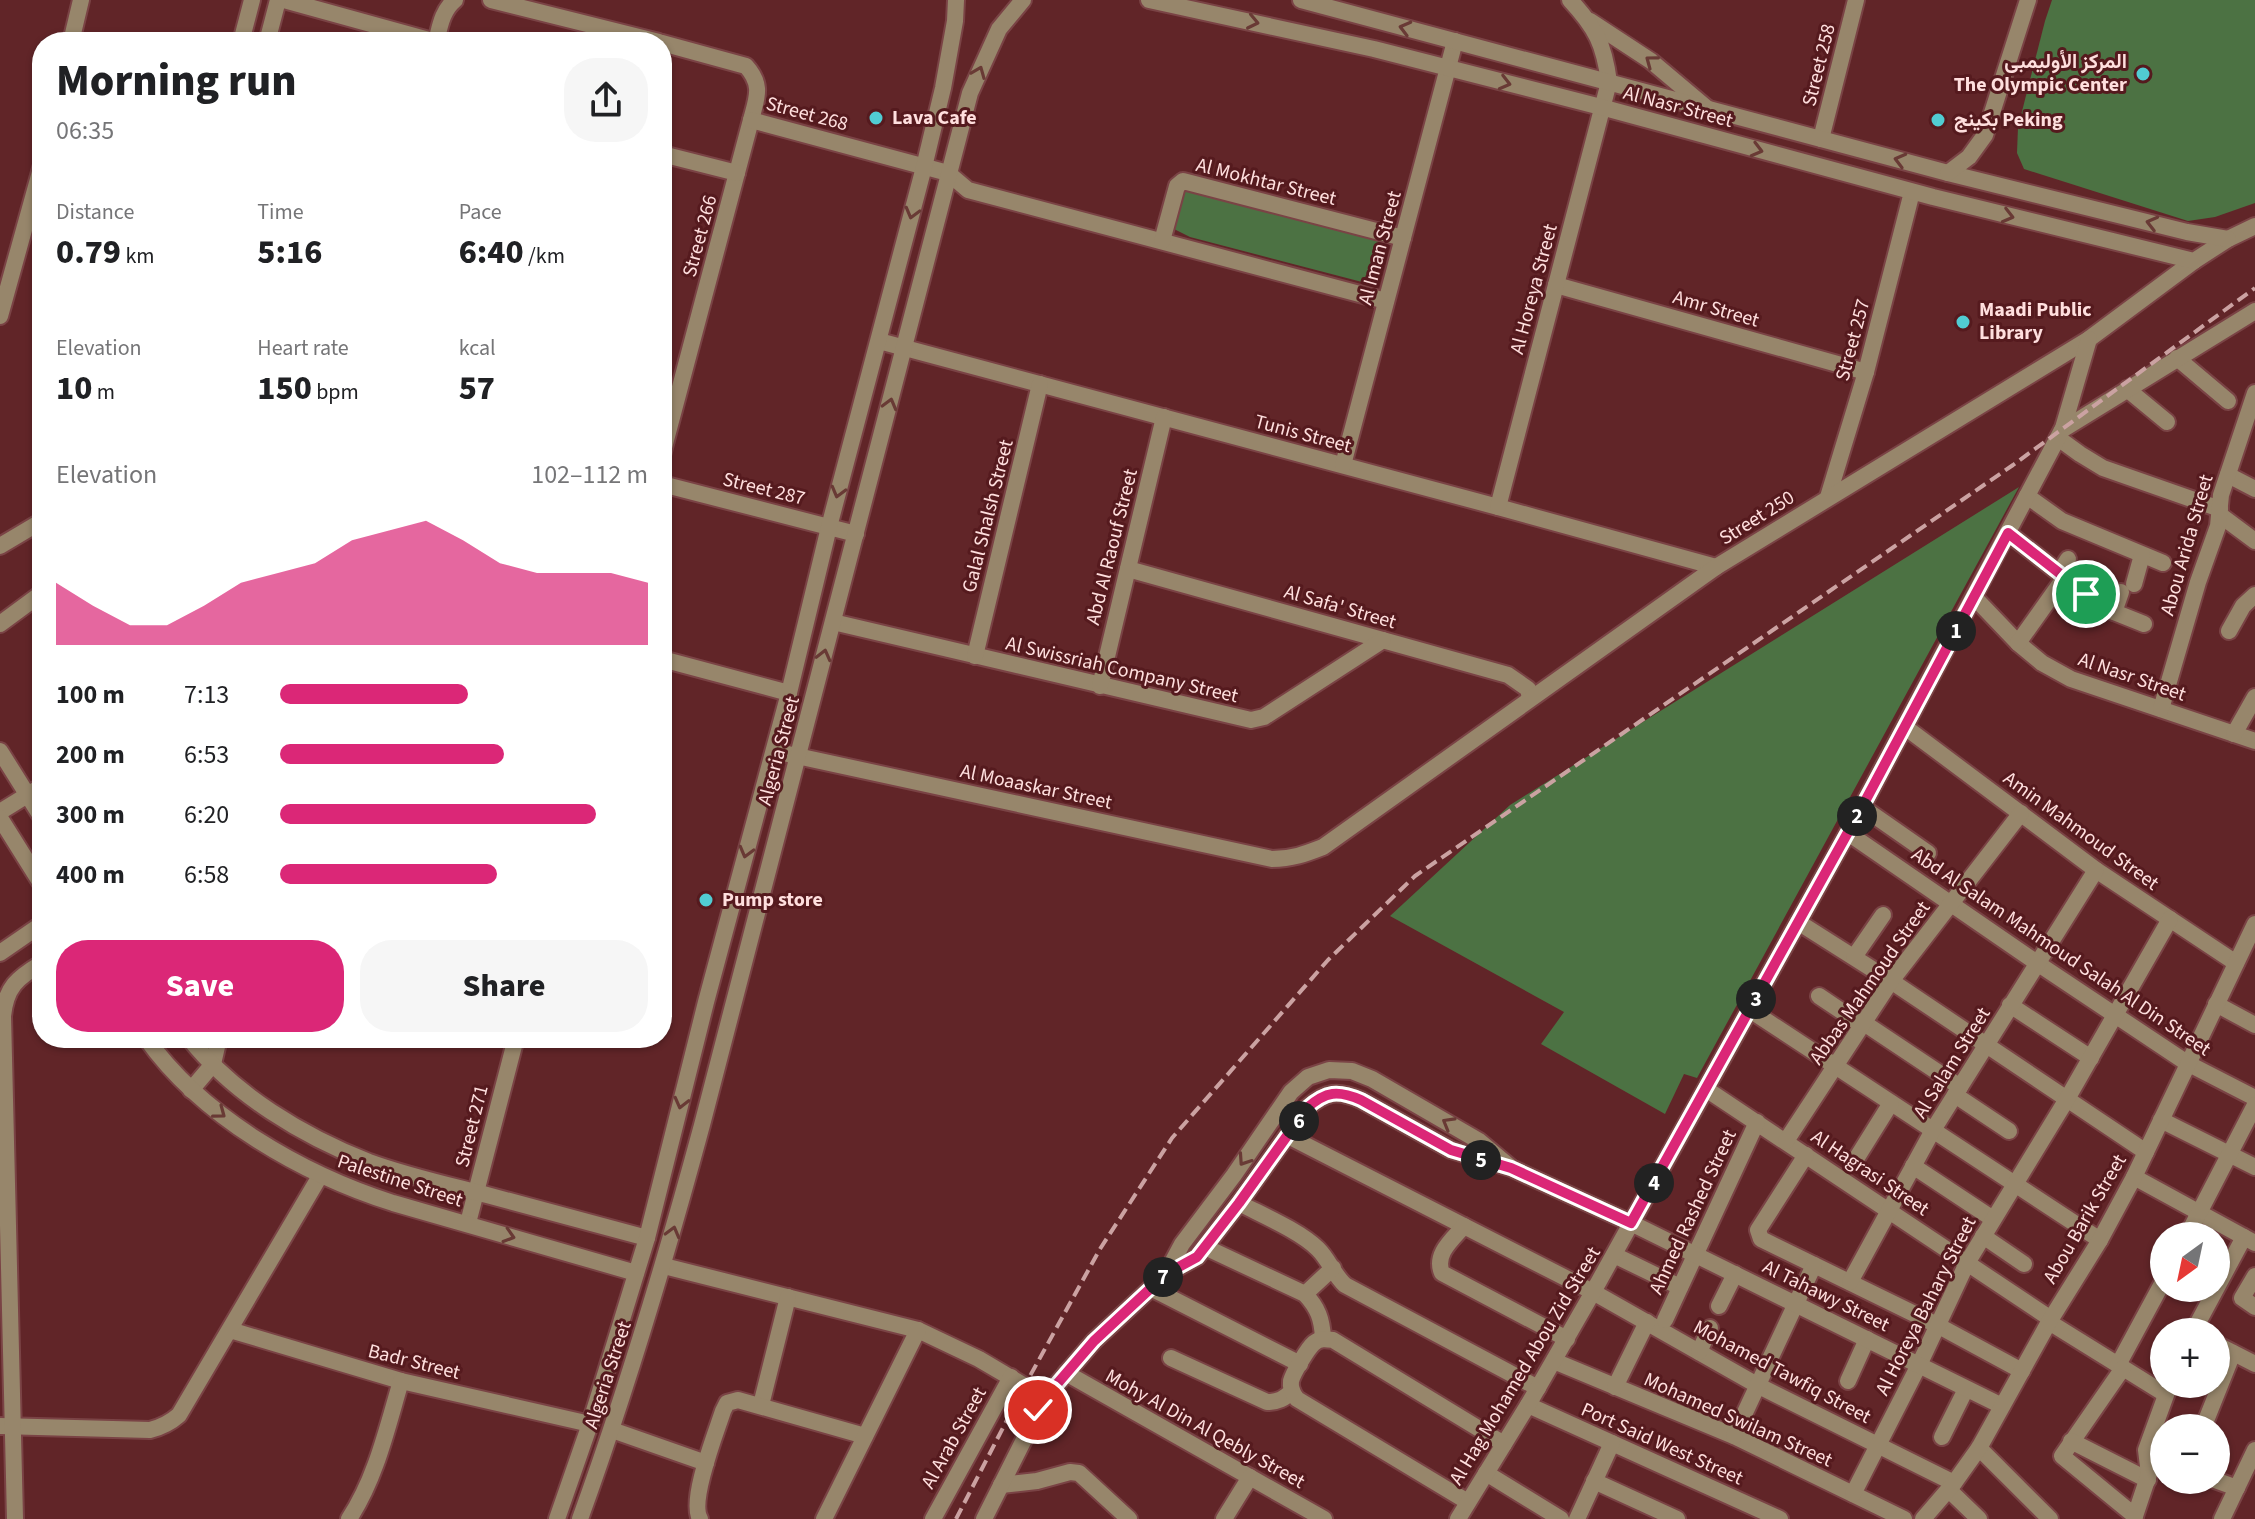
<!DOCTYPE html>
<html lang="en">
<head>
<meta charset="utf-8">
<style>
  body { margin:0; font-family:"Source Sans 3",Vazirmatn,sans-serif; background:#f6f6f6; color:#202124; height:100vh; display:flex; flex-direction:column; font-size:30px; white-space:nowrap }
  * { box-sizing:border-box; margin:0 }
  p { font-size:26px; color:#757577 }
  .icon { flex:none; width:44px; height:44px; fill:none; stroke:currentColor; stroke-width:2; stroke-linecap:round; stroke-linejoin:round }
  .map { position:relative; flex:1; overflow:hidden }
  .drawer { position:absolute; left:32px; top:32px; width:640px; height:1016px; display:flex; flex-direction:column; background:#fff; border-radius:32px; box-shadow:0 2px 6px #0004 }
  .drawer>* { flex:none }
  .needle { width:52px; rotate:213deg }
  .buttons { position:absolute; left:2150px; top:1222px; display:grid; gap:16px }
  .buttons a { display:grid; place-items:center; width:80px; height:80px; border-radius:50%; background:#fff; box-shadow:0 2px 6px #0004; font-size:40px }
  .pin { position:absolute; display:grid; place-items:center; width:68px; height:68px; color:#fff; margin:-34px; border:4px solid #fff; border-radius:50%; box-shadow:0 2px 8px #0007 }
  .km { position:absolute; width:40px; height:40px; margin:-20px; border-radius:50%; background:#222; color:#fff; font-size:22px; line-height:40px; text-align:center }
  .round { display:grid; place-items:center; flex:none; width:84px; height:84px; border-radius:32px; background:#f6f6f6 }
  .overview { display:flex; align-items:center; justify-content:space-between; height:136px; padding:0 24px }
  h1 { font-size:44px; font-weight:800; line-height:60px }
  .stats { display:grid; grid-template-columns:repeat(3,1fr); gap:12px; height:136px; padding:8px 24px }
  .stats div { display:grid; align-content:center }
  .stats b { font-size:34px; font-weight:800 }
  .stats small { font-size:22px; font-weight:400 }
  .stats p { font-size:22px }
  .chart { height:224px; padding:16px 24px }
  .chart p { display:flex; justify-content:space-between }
  .chart svg { width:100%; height:144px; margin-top:8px; fill:#db2777; opacity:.7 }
  .primary-button { display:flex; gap:16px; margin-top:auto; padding:16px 24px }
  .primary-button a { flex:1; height:92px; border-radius:32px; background:#db2777; color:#fff; font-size:32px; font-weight:800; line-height:92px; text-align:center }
  .primary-button a+a { background:#f6f6f6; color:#202124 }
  ul { padding:0 24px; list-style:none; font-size:26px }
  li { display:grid; grid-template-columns:128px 96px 1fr; align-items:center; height:60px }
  li i { height:20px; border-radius:10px; background:#db2777 }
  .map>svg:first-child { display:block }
  .green { fill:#4c7243 }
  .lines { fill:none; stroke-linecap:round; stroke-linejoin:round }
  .minor-casing { stroke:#7a4345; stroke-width:20 }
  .tertiary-casing { stroke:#7a4345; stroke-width:20 }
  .minor { stroke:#97866b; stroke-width:16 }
  .tertiary { stroke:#97866b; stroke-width:16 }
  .rail { stroke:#cba2a2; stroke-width:4; stroke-dasharray:12 6; stroke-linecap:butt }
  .oneway { stroke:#693a35 }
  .route-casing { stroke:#fff; stroke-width:16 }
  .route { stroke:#db2777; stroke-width:10 }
  .poi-dot { fill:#51ccd2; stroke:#551a1e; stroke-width:3 }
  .labels { text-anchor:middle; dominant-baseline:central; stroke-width:6; stroke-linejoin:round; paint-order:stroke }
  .poi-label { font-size:20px; font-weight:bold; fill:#ffdfde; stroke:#551a1e; text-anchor:start }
  .street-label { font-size:20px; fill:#ffdfde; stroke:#551a1e }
</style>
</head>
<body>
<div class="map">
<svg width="2255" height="1519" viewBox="0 0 2255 1519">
  <rect width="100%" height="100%" fill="#612528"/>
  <g class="green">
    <polygon points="2052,0 2255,0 2255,203 2215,217 2188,221 2024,169 2017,153 2018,127 2045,21"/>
    <polygon points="1182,187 1378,239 1382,252 1377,272 1362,282 1190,237 1172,228"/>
    <polygon points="2019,487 1697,1078 1684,1074 1665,1114 1541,1044 1564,1012 1390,916 1510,805"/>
  </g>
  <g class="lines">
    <g class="minor-casing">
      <g id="minor">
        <polyline points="284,0 436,42"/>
        <polyline points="491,0 659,42"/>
        <polyline points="1590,21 1651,61 1708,109"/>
        <polyline points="71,42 81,0"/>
        <polyline points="241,42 252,0"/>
        <polyline points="267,42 278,0"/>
        <path d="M436,42C440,26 442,11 455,0"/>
        <path d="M662,43L746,66C763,85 757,97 751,120L662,455"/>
        <polyline points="751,120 948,173 968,190 1386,301"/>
        <polyline points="1821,139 1856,0"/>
        <polyline points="662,154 737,173"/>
        <polyline points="1162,241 1177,186 1183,181 1403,238"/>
        <polyline points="1556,285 1866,372"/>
        <polyline points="0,316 42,165"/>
        <polyline points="879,341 1498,507 1716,567"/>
        <polyline points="2177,358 2228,401"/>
        <polyline points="2127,389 2167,422"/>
        <polyline points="2062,430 2255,311"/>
        <polyline points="2058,438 2080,454 2103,468 2220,509"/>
        <polyline points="1343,465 1455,41"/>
        <polyline points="2228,475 2255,489"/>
        <polyline points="662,484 856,534"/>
        <polyline points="2027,496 2062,521 2163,563"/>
        <polyline points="1828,497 1866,372 1912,192"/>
        <path d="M1498,507L1609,82C1604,44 1596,28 1570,0"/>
        <polyline points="2220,515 2255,541"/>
        <polyline points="2008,533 2086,594 2114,612 2144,624"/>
        <polyline points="0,546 42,521"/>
        <polyline points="1128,569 1508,675 1528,689 1530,698"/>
        <polyline points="2059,573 2068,559"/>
        <polyline points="2134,584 2142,555"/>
        <polyline points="1974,597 2018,643 2042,663 2071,679 2255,741"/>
        <polyline points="2114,612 2121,592"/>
        <polyline points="833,622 1251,720 1264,717 1383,640"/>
        <polyline points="0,624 42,593"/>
        <polyline points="2229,631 2243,606 2255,595"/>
        <polyline points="2018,643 2065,577"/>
        <polyline points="975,656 1040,384"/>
        <polyline points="662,659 789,693"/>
        <polyline points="1100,686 1164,417"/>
        <polyline points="2161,709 2198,582 2218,526 2221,495 2255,393"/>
        <polyline points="1905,727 2096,870 2236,963"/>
        <polyline points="2234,734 2255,697"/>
        <path d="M774,751L1272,859C1292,859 1305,854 1323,847L1716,567L2089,339L2194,261"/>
        <polyline points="1862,807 1928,853"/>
        <polyline points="0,812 42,786"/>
        <polyline points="1848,833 2037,963 2187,1063 2255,1098"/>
        <polyline points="1798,922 1891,981 2146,1152"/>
        <polyline points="0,953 42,924"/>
        <polyline points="1854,957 1883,915"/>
        <polyline points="1819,996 1862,1025"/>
        <polyline points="2216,1004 2255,1025"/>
        <polyline points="2010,1005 2091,1058"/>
        <polyline points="1750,1010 2100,1240"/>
        <polyline points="1864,1023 1960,1087"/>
        <polyline points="1706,1089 2051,1319"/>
        <polyline points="191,1090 213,1064 219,1038"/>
        <polyline points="1955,1095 2009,1131"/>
        <polyline points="2161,1120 2255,1167"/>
        <polyline points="1288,1136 1593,1292 1757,1385 1954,1483"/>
        <polyline points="1786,1141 1891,981 2021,813"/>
        <polyline points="1806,1155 1758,1230 1761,1239 1937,1325 2022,1371"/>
        <polyline points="1856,1159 1891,1103"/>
        <polyline points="1913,1166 1993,1219"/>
        <polyline points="2134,1177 2255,1243"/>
        <path d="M1239,1203C1262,1215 1300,1231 1318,1249C1329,1260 1334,1275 1345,1285L1538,1388"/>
        <polyline points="468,1223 516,1038"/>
        <path d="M1464,1226C1452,1240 1434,1254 1442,1273L1567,1339"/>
        <polyline points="1983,1236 2024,1264"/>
        <polyline points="2187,1236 2255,1105"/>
        <path d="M1205,1247L1305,1294C1318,1308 1322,1319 1323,1338"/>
        <polyline points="1614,1255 1680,1287"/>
        <polyline points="664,1266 918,1330 979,1359 1045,1398"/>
        <polyline points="1166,1274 1182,1244 1234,1175 1291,1092 1308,1077 1329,1070 1352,1071 1372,1079 1479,1141 1510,1167"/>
        <polyline points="2255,1276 2242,1298 2255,1307"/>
        <polyline points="1850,1282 1933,1130 2096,870"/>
        <polyline points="1151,1288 1300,1364"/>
        <polyline points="1305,1294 1333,1268"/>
        <polyline points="1719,1306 1735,1274"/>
        <polyline points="1665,1320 1757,1122"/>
        <polyline points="2049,1322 2165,1394"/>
        <polyline points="230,1330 401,1381 590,1424"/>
        <polyline points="2193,1332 2244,1237"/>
        <polyline points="2216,1344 2255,1364"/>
        <polyline points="1699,1352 1710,1328"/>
        <path d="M1171,1358L1267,1402C1278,1402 1284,1399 1292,1391"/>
        <polyline points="1554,1361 1734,1436 1904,1519"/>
        <polyline points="2118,1365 2164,1280"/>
        <polyline points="2123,1368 2062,1456 2135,1516"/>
        <polyline points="1066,1373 1324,1519"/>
        <polyline points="1848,1381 1867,1339"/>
        <polyline points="1615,1387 1647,1322"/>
        <polyline points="761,1405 788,1297"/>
        <polyline points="1528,1405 1780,1519"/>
        <path d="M0,1426L150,1430C162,1427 170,1423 179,1415L320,1176"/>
        <polyline points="2203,1428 2233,1353"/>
        <polyline points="612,1430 706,1463"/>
        <polyline points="1734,1436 1814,1265"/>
        <polyline points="1942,1437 1966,1389"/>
        <polyline points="2071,1441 2148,1480"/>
        <polyline points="1979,1448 2050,1519"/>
        <polyline points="1486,1473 1561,1519"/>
        <polyline points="2215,1480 2237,1488"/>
        <polyline points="1594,1481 1677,1519"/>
        <polyline points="1001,1485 1037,1481 1070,1472 1079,1473 1129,1519"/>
        <polyline points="1949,1490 1979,1519"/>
        <polyline points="1853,1494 1919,1365 1967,1263 2067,1099 2170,919"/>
        <path d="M1468,1502L1297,1399C1293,1394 1290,1388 1291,1381C1293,1373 1308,1348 1314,1343C1320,1338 1326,1339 1333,1340L1504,1444"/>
        <path d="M15,1519L3,1016C6,987 17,978 42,963"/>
        <path d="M349,1519C376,1478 387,1428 401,1381"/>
        <path d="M700,1519C689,1500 716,1433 723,1411L727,1403L738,1400L865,1436"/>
        <polyline points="824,1519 918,1330"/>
        <polyline points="933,1519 1011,1377"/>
        <path d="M984,1519L1045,1398L1094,1341L1151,1288L1166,1274L1197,1257L1239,1203L1307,1108C1326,1091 1338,1090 1361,1100L1451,1150L1511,1168L1631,1223L2002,1406"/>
        <polyline points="1224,1519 1250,1477"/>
        <polyline points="1458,1519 1528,1405 1593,1292 1862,807 2063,428 2089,339"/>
        <polyline points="1577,1519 1612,1443"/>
        <polyline points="1923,1519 1954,1483 1979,1448 2049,1322 2100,1240 2134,1177 2255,924"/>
        <polyline points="2134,1519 2149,1474 2146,1450 2170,1384"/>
        <polyline points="2222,1519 2255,1450"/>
      </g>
    </g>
    <g class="tertiary-casing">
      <g id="tertiary">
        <polyline points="1149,0 1374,49 1601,107 1933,197 2194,261 2228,239 2255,226"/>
        <polyline points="1301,0 1948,173 2187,232 2228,239"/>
        <polyline points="1948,173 1969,157 1985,135 2028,0"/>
        <polyline points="0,751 42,818"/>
        <polyline points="0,818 42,885"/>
        <path d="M146,1038C202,1117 302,1174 393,1203L636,1273"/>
        <path d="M189,1038C234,1095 303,1136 369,1162C407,1176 448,1185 487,1195C540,1209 593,1224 647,1238"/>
        <polyline points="557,1519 590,1424 647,1238 706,1002 789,693 829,527 924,167 943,88 955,21 956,0"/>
        <path d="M580,1519C627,1389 666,1258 702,1125L970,93L999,29L1023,0"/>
      </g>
    </g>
    <use href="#minor" class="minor"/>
    <use href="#tertiary" class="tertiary"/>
    <polyline class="rail" points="956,1519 1025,1385 1100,1249 1172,1138 1328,960 1415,876 2013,465 2255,288"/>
  </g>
  <defs><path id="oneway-chevron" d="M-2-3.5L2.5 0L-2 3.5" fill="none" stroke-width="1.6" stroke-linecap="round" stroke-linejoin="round" transform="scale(2)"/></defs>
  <g class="oneway">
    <use href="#oneway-chevron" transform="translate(1253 22) rotate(12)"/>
    <use href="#oneway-chevron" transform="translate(1405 28) rotate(-165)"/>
    <use href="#oneway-chevron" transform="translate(1651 61) rotate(-143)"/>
    <use href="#oneway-chevron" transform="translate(979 72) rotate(-68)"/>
    <use href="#oneway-chevron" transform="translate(1505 83) rotate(14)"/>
    <use href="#oneway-chevron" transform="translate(1757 150) rotate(15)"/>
    <use href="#oneway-chevron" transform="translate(1900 160) rotate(-165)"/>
    <use href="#oneway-chevron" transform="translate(912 213) rotate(105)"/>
    <use href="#oneway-chevron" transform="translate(2008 216) rotate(14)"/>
    <use href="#oneway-chevron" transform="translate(2152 223) rotate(-166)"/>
    <use href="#oneway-chevron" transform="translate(890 404) rotate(-75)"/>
    <use href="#oneway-chevron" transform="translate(838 492) rotate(105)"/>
    <use href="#oneway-chevron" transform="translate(824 655) rotate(-76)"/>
    <use href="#oneway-chevron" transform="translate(746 852) rotate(105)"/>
    <use href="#oneway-chevron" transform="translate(681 1103) rotate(104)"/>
    <use href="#oneway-chevron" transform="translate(220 1113) rotate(37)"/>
    <use href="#oneway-chevron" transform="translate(1448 1123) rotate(-150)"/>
    <use href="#oneway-chevron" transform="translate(1244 1160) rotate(124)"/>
    <use href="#oneway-chevron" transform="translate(673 1232) rotate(-75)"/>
    <use href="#oneway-chevron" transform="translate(509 1236) rotate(17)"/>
  </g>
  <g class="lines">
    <g class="route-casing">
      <path id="route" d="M1038,1410L1045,1398L1094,1341L1166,1274L1197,1257L1239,1203L1307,1108C1326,1091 1338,1090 1361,1100L1451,1150L1511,1168L1631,1223L1862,807L2008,533L2086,594"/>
    </g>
    <use href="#route" class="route"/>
  </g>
  <g class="poi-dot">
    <circle cx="2143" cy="74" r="8"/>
    <circle cx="876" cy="118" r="8"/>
    <circle cx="1938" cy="120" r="8"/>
    <circle cx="1963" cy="322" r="8"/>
    <circle cx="706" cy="900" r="8"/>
  </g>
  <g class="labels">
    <g class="poi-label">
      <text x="2127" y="62" text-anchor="end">المركز الأوليمبى<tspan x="2127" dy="23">The Olympic Center</tspan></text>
      <text x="892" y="118">Lava Cafe</text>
      <text x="1954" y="120">بكينج Peking</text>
      <text x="1979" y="310">Maadi Public<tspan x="1979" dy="23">Library</tspan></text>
      <text x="722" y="900">Pump store</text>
    </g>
    <g class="street-label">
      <text transform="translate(1819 65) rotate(-76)">Street 258</text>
      <text transform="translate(1678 107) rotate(15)">Al Nasr Street</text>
      <text transform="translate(807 114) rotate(15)">Street 268</text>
      <text transform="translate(1266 182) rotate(14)">Al Mokhtar Street</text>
      <text transform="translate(700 236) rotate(-75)">Street 266</text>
      <text transform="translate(1380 248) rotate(-75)">Al Iman Street</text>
      <text transform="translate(1534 289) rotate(-75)">Al Horeya Street</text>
      <text transform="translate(1716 309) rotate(16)">Amr Street</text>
      <text transform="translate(1853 340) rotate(-75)">Street 257</text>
      <text transform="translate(1303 434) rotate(15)">Tunis Street</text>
      <text transform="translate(764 489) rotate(14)">Street 287</text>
      <text transform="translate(988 516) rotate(-76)">Galal Shalsh Street</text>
      <text transform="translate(1757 518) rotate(-32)">Street 250</text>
      <text transform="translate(2187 545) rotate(-74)">Abou Arida Street</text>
      <text transform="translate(1112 547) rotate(-76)">Abd Al Raouf Street</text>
      <text transform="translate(1340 607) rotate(16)">Al Safa' Street</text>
      <text transform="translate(1122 670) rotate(13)">Al Swissriah Company Street</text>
      <text transform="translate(2132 677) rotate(19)">Al Nasr Street</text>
      <text transform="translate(779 751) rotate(-75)">Algeria Street</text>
      <text transform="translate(1036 787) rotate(12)">Al Moaaskar Street</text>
      <text transform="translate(2081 831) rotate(36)">Amin Mahmoud Street</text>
      <text transform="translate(2061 952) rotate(34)">Abd Al Salam Mahmoud Salah Al Din Street</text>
      <text transform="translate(1870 983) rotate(-55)">Abbas Mahmoud Street</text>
      <text transform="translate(1952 1063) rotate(-58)">Al Salam Street</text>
      <text transform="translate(472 1126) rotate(-76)">Street 271</text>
      <text transform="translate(1870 1173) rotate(34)">Al Hagrasi Street</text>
      <text transform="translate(400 1181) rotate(18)">Palestine Street</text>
      <text transform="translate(1693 1212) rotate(-65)">Ahmed Rashed Street</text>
      <text transform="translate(2085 1219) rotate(-60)">Abou Barik Street</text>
      <text transform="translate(1826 1296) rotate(26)">Al Tahawy Street</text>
      <text transform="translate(1926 1306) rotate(-63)">Al Horeya Bahary Street</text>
      <text transform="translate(414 1362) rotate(14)">Badr Street</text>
      <text transform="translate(1525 1366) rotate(-59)">Al Hag Mohamed Abou Zid Street</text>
      <text transform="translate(1782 1372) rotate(28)">Mohamed Tawfiq Street</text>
      <text transform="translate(608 1375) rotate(-72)">Algeria Street</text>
      <text transform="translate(1738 1420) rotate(24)">Mohamed Swilam Street</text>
      <text transform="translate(1205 1429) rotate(29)">Mohy Al Din Al Qebly Street</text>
      <text transform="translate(954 1438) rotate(-61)">Al Arab Street</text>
      <text transform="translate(1662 1444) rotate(24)">Port Said West Street</text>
    </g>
  </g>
</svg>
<div class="buttons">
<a><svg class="needle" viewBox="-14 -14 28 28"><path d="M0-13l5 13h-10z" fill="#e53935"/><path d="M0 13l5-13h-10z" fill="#757577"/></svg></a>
<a>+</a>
<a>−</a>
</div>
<div class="pin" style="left:2086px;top:594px;background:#1e9e55"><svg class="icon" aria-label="arrive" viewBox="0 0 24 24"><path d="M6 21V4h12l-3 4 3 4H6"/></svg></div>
<div class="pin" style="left:1038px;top:1410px;background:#d93025"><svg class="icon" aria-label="check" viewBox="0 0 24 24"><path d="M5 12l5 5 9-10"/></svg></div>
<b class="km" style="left:1956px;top:631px">1</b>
<b class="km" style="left:1857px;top:816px">2</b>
<b class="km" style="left:1756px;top:999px">3</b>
<b class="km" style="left:1654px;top:1183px">4</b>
<b class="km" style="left:1481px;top:1160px">5</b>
<b class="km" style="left:1299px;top:1121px">6</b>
<b class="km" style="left:1163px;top:1277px">7</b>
<section class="drawer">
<div class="overview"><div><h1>Morning run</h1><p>06:35</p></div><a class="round"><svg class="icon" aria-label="share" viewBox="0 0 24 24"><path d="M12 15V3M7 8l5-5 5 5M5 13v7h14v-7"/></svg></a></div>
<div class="stats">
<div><p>Distance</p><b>0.79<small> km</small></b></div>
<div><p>Time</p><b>5:16</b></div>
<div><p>Pace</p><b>6:40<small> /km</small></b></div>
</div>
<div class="stats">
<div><p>Elevation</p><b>10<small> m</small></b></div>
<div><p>Heart rate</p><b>150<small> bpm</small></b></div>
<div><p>kcal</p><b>57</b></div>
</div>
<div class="chart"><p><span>Elevation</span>102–112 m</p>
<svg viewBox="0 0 160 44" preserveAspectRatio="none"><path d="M0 44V25L10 32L20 38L30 38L40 32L50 25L60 22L70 19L80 12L90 9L100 6L110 12L120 19L130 22L140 22L150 22L160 25V44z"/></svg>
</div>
<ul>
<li><b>100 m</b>7:13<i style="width:51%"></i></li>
<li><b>200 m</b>6:53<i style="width:61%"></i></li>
<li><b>300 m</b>6:20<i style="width:86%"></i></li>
<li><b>400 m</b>6:58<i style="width:59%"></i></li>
</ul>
<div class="primary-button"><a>Save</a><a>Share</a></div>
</section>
</div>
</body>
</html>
